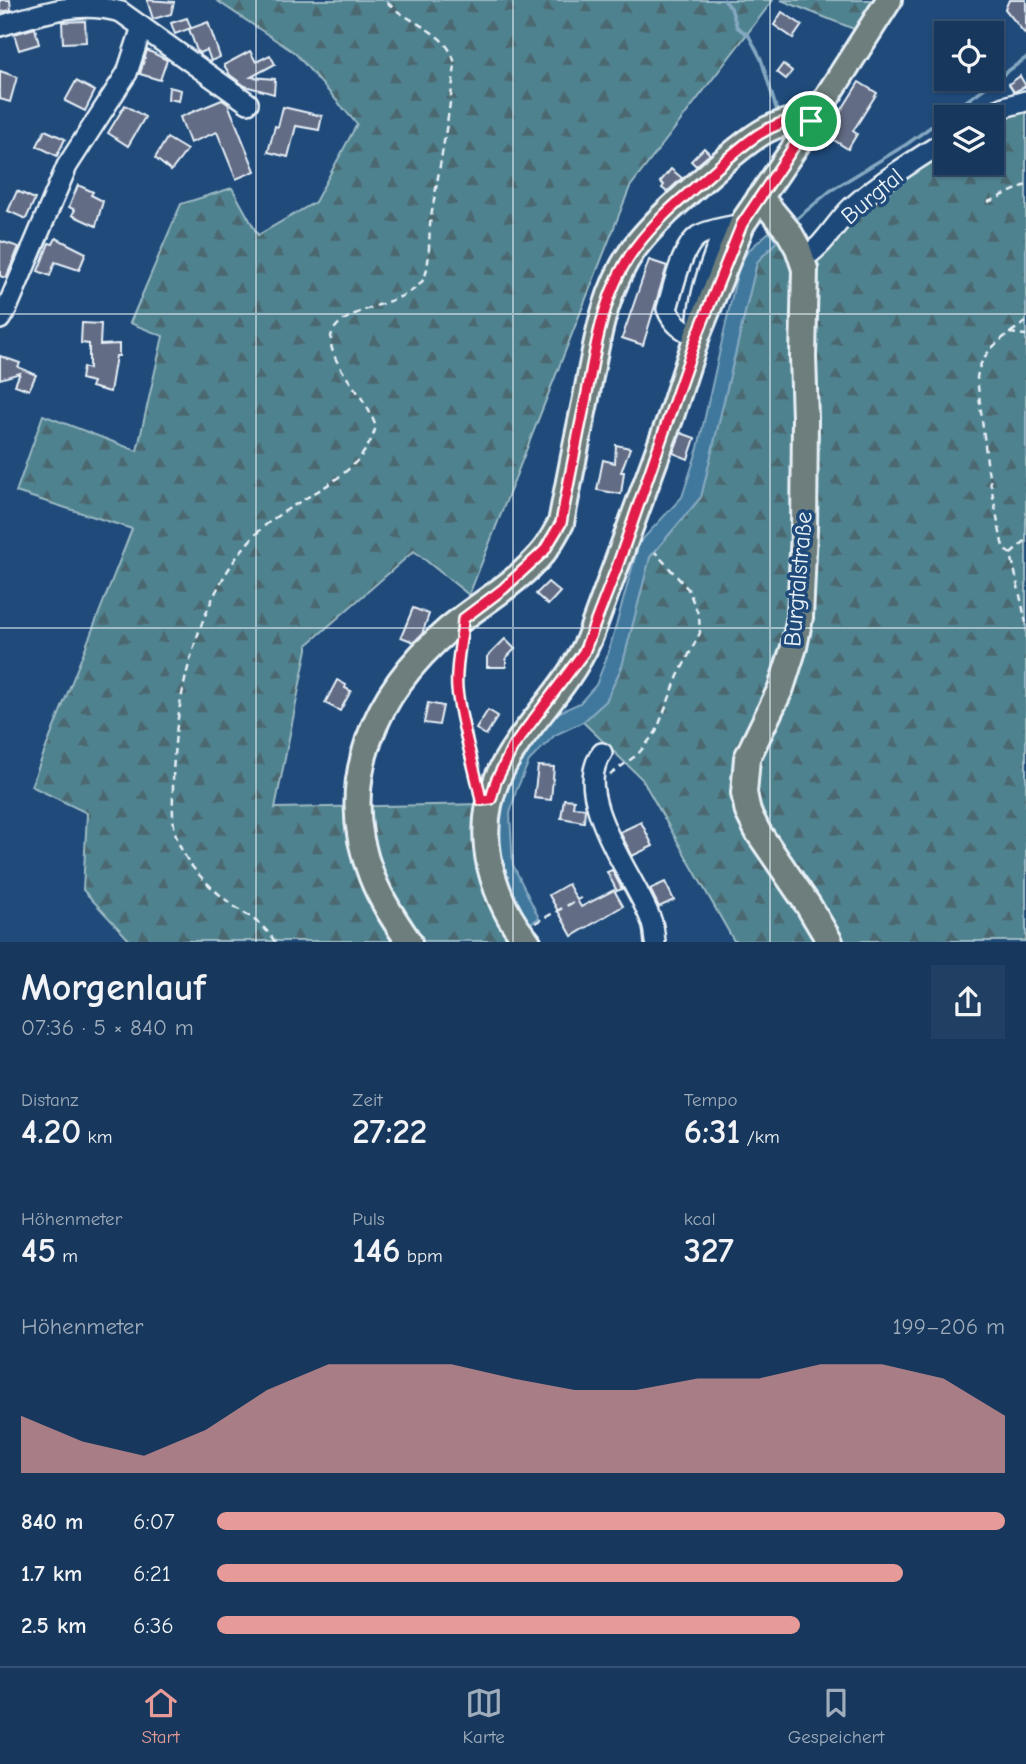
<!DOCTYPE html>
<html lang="de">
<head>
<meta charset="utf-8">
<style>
  body { margin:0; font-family:"Comic Neue",sans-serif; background:#203f62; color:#f1f3f6; height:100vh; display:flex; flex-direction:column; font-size:26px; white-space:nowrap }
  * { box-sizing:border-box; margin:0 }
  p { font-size:23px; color:#9eacbb }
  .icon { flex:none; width:38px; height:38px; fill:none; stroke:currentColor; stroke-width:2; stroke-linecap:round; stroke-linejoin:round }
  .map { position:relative; height:942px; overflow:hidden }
  .sheet { display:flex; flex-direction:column; background:#17385c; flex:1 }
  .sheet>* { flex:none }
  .tools { position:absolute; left:934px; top:21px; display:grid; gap:14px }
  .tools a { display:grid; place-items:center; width:70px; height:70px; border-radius:0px; background:#17385c; box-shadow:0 2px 5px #0004,0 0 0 2px #365272; font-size:35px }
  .pin { position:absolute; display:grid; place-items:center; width:60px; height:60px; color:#fff; margin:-30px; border:4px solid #fff; border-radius:50%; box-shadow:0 2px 7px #0007 }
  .round { display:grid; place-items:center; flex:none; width:74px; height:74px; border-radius:0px; background:#203f62 }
  .summary { display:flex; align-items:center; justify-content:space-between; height:119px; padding:0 21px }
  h1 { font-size:38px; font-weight:700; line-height:52px }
  .figures { display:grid; grid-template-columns:repeat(3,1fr); gap:10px; height:119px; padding:7px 21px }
  .figures div { display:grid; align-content:center }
  .figures b { font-size:35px; font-weight:700 }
  .figures small { font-size:19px; font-weight:400 }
  .figures p { font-size:19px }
  .chart { height:196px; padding:14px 21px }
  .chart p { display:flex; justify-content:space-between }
  .chart svg { width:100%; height:126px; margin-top:7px; fill:#e69b98; opacity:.7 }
  ul { padding:0 21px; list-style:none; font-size:23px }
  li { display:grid; grid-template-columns:112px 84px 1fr; align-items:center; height:52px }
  li i { height:18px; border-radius:9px; background:#e69b98 }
  .dock { display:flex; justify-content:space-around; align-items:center; height:98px; border-top:2px solid #365272; background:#17385c; font-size:19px; color:#9eacbb }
  .dock a { display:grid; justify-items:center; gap:4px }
  .dock .current { color:#e69b98 }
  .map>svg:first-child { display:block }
  .forest { fill:url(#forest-firs); stroke:#9cbac4; stroke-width:2 }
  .water { fill:#41789d; stroke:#84a8c1; stroke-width:2 }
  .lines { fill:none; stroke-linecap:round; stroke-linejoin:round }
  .stream { stroke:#84a8c1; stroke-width:3.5 }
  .building { fill:#646c85; stroke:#e8f1f8; stroke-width:2 }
  .minor-casing { stroke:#e8f1f8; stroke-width:24 }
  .major-casing { stroke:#e8f1f8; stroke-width:30 }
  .path { stroke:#e8f1f8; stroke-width:2.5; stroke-dasharray:7 5; stroke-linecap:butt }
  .minor { stroke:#1f4a7a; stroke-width:19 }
  .major { stroke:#6d7e7c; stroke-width:24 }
  .route-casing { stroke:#fff; stroke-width:14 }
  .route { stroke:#e11d48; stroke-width:9 }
  .grid { fill:none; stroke:#e8f1f8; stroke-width:2; stroke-opacity:0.55 }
  .labels { text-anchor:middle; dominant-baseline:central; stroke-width:7; stroke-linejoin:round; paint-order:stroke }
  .street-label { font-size:24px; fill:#e8f1f8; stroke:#1f4a7a }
</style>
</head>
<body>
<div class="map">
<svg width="1026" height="942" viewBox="0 0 1026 942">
  <defs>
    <pattern id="forest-firs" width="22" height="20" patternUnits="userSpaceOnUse" patternTransform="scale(1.75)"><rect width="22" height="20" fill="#4f828f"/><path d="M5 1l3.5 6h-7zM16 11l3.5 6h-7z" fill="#4b6870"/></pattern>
  </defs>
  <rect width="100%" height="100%" fill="#1f4a7a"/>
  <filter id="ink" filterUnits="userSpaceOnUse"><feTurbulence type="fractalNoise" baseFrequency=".0143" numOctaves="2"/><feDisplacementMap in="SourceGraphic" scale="14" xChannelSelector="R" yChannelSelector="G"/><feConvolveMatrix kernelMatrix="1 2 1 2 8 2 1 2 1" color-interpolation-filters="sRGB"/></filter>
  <g filter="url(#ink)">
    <g class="forest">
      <polygon points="216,0 773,0 630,187 469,595 414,551 308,644 275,808 485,804 519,941 130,941 83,890 87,813 31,786 132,529 16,492 43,415 137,451 163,336 130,323 181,204 232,188 258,235 315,202 357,124 295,53"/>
      <polygon points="781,0 880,0 859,31"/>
      <polygon points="1026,101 1026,941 734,941 642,779 583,722 606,701 622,666 650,557 701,497 757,262 777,241 789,232 803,258 851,209 947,143 947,163 992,163 992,117"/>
    </g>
    <polygon class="water" points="769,232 777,241 757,262 701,497 650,557 622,666 606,701 583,722 555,735 529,761 516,791 510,814 513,865 539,918 526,926 509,893 500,865 498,815 509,773 551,716 580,703 596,685 608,654 639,543 682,497 698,448 739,265 749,250"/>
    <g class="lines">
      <g class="stream">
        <polyline points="724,0 731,8 737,27 749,36 761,59 777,111"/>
        <polyline points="793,222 830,191 907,144 1026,58"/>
      </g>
    </g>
    <g class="building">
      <polygon points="0,0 10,0 11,10 0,12"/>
      <polygon points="147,0 174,2 171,14 153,19"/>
      <polygon points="1009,0 1026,0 1026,35 1005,9"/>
      <polygon points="782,12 802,25 793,38 774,25"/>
      <polygon points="187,18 191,28 175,34 171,23"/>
      <polygon points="85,21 86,42 63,43 62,22"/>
      <polygon points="208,22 220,57 211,61 207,50 199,53 197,51 189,29"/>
      <polygon points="35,28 39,44 19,50 14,34"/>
      <polygon points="147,50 167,60 160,80 140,74"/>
      <polygon points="250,51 256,62 270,55 275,64 251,77 275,79 274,94 245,86 230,75 224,65"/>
      <polygon points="783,64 792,71 786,79 777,72"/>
      <polygon points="0,71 17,77 10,102 0,99"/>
      <polygon points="1020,76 1026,86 1014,92 1009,84"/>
      <polygon points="76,81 95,91 85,111 65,101"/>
      <polygon points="859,82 877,93 853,131 857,134 848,149 826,135"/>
      <polygon points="169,87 181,90 179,101 168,99"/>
      <polygon points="222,100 228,104 255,171 236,179 217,132 190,143 180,117"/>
      <polygon points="125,105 145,117 128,146 108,133"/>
      <polygon points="283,107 322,116 319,130 296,126 288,157 268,152 275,126 278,127"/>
      <polygon points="45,130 65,139 57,156 37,146"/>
      <polygon points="167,138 187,150 171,171 155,158"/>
      <polygon points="704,148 710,154 696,166 691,161"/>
      <polygon points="671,169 682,178 667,192 662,188 664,185 660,182"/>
      <polygon points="78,185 93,192 91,195 103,201 96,226 72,215 75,210 69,207"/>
      <polygon points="17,191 35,199 26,219 8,211"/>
      <polygon points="56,238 86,253 79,270 55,262 50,276 38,271 49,243 53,244"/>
      <polygon points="0,241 19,247 6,278 0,276"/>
      <polygon points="649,260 667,266 643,345 622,338"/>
      <polygon points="82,323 101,324 100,345 119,344 119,356 116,356 110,392 91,387 93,382 81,379 83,367 89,369 89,344 81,343"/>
      <polygon points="0,356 20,363 18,367 36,375 29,390 15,385 20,373 0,379"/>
      <polygon points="681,433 695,438 688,459 673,453"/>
      <polygon points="616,445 630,448 621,472 624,472 621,494 597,490 603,460 615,463"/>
      <polygon points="548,582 560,592 548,605 536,594"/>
      <polygon points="413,608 429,614 422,634 414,642 401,637"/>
      <polygon points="505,639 515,649 506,658 506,667 487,667 487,657"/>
      <polygon points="337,680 346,685 345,688 351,691 340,711 325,703"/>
      <polygon points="428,703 443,706 439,725 424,723"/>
      <polygon points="488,710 498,716 486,735 476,729"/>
      <polygon points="538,766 554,767 551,800 534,798"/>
      <polygon points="564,799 574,800 573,807 585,808 584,822 561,818"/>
      <polygon points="641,822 653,846 632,856 620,832"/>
      <polygon points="612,870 622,889 617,891 607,872"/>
      <polygon points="665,882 674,900 659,907 650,889"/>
      <polygon points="568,884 581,907 614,890 623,906 572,936 549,895"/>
    </g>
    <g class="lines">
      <g class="minor-casing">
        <g id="minor">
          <path d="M0,26C42,13 78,0 121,12L248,103"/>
          <polyline points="984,117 1004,107 1026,101"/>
          <path d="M803,258C825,246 834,224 852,207C880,182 915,160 947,140"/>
          <path d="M698,318C701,286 713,258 724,229"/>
          <polyline points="0,319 7,308 67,166 127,73 142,27"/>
          <path d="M697,336C682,330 673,324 667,309C673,289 681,248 698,236C710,229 729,227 742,224"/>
          <path d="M602,753C569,794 637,880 651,920C654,926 654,935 655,942"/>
        </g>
      </g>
      <g class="major-casing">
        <g id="major">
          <polyline points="760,197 789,232 798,248 805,269 803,357 805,418 804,531 800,617 794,647 781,688 747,758 744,793 748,812 758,832 808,905 830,942"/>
          <path d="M409,942C395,921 381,900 372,877C334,781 375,692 449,629C480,603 518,583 544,551C551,542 556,532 561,523C569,481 577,440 586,398C596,346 603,291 635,247C660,215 693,189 723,162C748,141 777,115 812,121"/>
          <path d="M528,942C508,920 497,894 490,866C467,760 553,721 589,639L670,419L697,336L742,224L797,144L889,0"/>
        </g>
      </g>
      <g class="path">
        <polyline points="988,202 1026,185"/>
        <path d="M1026,322C1005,336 980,351 977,378L988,470L1002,543L1006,551L1011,554L1026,623"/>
        <polyline points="1009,333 1026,335"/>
        <polyline points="1011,554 1026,540"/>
        <path d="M461,643C450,691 468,734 477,780"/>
        <polyline points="610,775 638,754 656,732 678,676 700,633 699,616 688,589 655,552"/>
        <polyline points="535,923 581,898"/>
        <path d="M275,942C265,925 250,917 235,907C214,891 189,869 179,844C171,825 173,806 173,786C173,702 198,590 260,530C297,495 362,481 376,426C372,418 369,409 364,402C354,385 328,358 331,337C336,307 407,306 423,280C431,268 428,233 431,217C440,166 449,116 455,65C450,31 405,23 385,0"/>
      </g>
      <use href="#minor" class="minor"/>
      <use href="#major" class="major"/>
    </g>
  </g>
  <g class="lines" filter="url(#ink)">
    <g class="route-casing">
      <path id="route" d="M802,119L811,121L742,224L697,336L617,567L584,652L513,747L496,781L491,799L481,800C474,763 461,726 457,689C455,665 462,642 463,619L503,589L544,551L561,523C569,481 577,439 586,398C596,346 603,290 636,247C658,217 688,194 716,169C740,148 767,121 802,119Z"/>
    </g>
    <use href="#route" class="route"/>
  </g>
  <path class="grid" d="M256,0V942M513,0V942M770,0V942M0,314H1026M0,628H1026"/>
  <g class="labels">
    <g class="street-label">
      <text transform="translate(872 196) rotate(-40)">Burgtal</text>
      <text transform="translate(798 579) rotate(-85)">Burgtalstraße</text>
    </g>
  </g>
</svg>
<div class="tools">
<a><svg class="icon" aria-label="locate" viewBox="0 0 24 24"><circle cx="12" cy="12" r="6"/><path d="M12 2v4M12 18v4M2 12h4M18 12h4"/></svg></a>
<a><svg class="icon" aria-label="layers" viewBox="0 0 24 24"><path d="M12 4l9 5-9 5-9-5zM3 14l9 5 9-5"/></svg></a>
</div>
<div class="pin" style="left:811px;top:121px;background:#1e9e55"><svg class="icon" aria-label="arrive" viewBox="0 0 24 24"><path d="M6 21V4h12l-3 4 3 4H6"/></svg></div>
</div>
<section class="sheet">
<div class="summary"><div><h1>Morgenlauf</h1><p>07:36 · 5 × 840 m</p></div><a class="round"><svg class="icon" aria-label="share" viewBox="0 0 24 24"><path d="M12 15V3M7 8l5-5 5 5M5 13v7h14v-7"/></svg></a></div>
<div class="figures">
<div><p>Distanz</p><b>4.20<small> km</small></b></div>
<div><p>Zeit</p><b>27:22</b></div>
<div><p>Tempo</p><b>6:31<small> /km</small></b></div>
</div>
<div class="figures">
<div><p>Höhenmeter</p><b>45<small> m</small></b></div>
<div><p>Puls</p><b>146<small> bpm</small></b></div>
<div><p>kcal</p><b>327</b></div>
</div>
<div class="chart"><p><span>Höhenmeter</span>199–206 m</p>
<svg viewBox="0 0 160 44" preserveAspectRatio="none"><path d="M0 44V24L10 33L20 38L30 29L40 15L50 6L60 6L70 6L80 11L90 15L100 15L110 11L120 11L130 6L140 6L150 11L160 24V44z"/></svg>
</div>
<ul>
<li><b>840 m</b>6:07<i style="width:100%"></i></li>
<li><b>1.7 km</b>6:21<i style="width:87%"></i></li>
<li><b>2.5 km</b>6:36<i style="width:74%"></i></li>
</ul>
</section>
<nav class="dock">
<a class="current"><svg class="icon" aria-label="home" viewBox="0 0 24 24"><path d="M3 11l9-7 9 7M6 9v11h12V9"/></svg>Start</a>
<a><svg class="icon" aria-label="map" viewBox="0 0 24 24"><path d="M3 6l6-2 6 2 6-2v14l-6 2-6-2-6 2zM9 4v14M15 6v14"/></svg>Karte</a>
<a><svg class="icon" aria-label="saved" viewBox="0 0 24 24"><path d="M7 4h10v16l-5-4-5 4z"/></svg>Gespeichert</a>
</nav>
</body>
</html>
